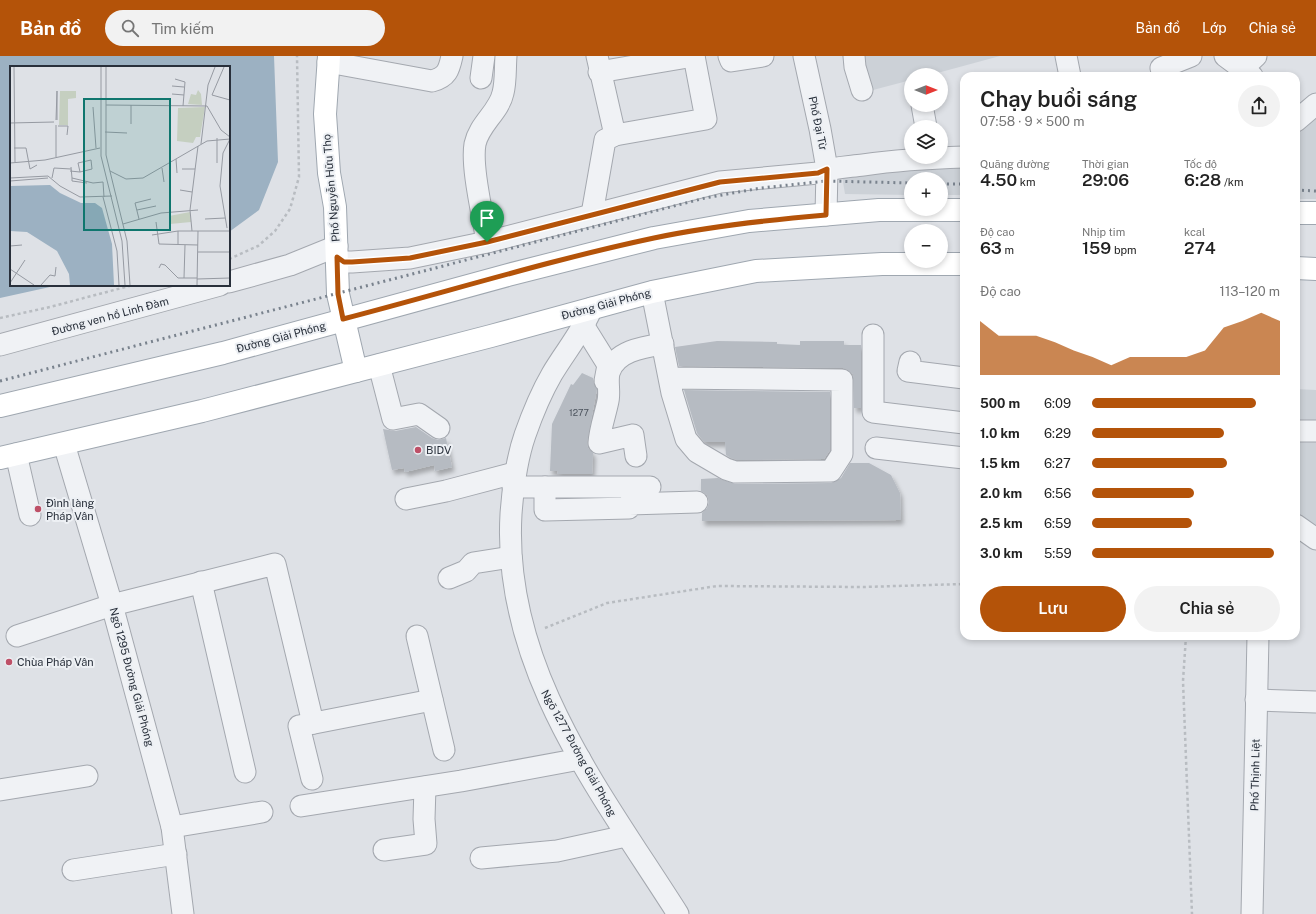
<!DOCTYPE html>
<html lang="vi">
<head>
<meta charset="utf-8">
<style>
  body { margin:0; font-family:"Public Sans",sans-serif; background:#f2f2f2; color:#222; height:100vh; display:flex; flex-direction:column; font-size:15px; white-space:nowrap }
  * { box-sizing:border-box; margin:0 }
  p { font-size:13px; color:#767676 }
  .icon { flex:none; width:22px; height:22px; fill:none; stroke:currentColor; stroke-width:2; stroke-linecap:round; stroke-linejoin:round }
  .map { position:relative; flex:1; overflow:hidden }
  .panel { position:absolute; left:960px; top:16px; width:340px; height:568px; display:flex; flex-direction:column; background:#fff; border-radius:12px; box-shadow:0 2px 6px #0003 }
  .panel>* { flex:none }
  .needle { width:26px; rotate:90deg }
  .tools { position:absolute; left:904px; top:12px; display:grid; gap:8px }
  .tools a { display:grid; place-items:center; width:44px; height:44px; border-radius:50%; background:#fff; box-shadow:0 2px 6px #0003; font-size:20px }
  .pin { position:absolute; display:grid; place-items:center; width:34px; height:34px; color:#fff; margin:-41px -17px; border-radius:50% 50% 50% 0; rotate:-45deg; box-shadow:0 0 4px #0007 }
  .pin .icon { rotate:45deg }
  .round { display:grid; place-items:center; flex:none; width:42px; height:42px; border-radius:21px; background:#f2f2f2 }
  .overview { display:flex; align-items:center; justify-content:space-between; height:68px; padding:0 20px }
  h1 { font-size:22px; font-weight:600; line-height:30px }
  .stats { display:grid; grid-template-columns:repeat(3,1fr); gap:6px; height:68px; padding:4px 20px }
  .stats div { display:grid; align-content:center }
  .stats b { font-size:17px; font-weight:600 }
  .stats small { font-size:11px; font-weight:400 }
  .stats p { font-size:11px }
  .chart { height:112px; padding:8px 20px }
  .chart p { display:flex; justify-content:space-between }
  .chart svg { width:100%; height:72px; margin-top:4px; fill:#b45309; opacity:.7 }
  .button { display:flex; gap:8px; margin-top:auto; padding:8px 20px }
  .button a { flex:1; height:46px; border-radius:24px; background:#b45309; color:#fff; font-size:16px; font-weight:600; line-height:46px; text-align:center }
  .button a+a { background:#f2f2f2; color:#222 }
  ul { padding:0 20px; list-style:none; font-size:13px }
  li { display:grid; grid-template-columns:64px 48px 1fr; align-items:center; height:30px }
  li i { height:10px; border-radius:5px; background:#b45309 }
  header { display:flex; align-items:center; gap:24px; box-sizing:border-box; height:56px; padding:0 20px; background:#b45309; color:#fff }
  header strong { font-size:19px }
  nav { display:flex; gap:22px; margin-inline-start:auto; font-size:14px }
  .search { width:280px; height:36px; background:#f2f2f2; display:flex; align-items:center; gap:10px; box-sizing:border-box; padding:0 14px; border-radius:22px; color:#767676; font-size:15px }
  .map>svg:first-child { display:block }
  .built { fill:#ccd1d7 }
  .water { fill:#9cb1c2 }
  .building { fill:#b6bbc2; filter:url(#shadow) }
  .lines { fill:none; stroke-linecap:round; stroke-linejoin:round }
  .minor-casing { stroke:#a4a8af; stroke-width:23 }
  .major-casing { stroke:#9fa7b0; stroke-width:24 }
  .path { stroke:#b8bcc1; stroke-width:2.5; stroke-dasharray:3 3; stroke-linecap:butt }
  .minor { stroke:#f0f2f5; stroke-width:21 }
  .major { stroke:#fff; stroke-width:22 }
  .rail { stroke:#79828d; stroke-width:3; stroke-dasharray:2 4; stroke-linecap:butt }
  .route-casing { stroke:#fff; stroke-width:8 }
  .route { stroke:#b45309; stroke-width:5 }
  .poi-dot { fill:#be5067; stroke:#edf0f4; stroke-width:1.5 }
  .labels { text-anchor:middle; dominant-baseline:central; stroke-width:4; stroke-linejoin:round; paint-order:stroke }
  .number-label { font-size:9px; fill:#4c535d }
  .street-label { font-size:11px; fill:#29303b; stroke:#edf0f4 }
  .poi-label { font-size:11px; fill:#29303b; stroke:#edf0f4; text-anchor:start }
  .inset-road { fill:none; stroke:#969aa2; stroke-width:1 }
  .view { fill:#0f766e; fill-opacity:0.15; stroke:#0f766e; stroke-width:2 }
  .inset-edge { fill:none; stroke:#29303b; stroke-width:2 }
</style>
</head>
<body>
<header>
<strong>Bản đồ</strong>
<div class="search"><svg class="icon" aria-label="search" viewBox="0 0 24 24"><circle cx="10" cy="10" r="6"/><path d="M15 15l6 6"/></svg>Tìm kiếm</div>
<nav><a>Bản đồ</a><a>Lớp</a><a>Chia sẻ</a></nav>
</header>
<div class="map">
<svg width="1316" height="858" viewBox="0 0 1316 858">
  <defs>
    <filter id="shadow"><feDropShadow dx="2.5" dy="4.5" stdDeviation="2" flood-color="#0004"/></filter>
  </defs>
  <rect width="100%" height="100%" fill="#dee1e6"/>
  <g class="built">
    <polygon points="844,0 1000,0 930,19 911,19 911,24 854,39 843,7"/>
    <polygon points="1316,54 1316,143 1296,143 1296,73"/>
    <polygon points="964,110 964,139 941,139 941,123 911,123 911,139 845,138 841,114"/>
    <polygon points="1296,333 1316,334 1316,478 1296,464"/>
  </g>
  <polygon class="water" points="0,0 274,0 278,106 259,154 229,176 229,11 11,11 11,229 59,229 0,242"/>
  <g class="building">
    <polygon points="717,285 777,286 777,288 800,289 800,285 844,285 844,289 861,289 861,352 854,352 853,318 848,314 843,312 679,310 675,291"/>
    <polygon points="582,317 593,322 594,329 597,333 587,386 588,392 593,397 592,418 557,418 558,415 550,415 552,368 571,328 573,329"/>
    <polygon points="684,334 830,336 830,394 824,403 737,404 731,402 726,399 725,386 704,386 697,377"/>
    <polygon points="416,371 432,382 438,384 446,382 452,411 435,415 434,409 405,416 404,412 392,414 383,373 395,375"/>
    <polygon points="850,407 869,407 891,419 900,437 901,464 702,465 702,457 707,452 709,446 707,439 701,435 701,423 718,422 735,428 831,427 841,422"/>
  </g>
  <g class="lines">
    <g class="minor-casing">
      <g id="minor">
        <polyline points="597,0 615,79"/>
        <polyline points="729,0 731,5 763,0"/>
        <polyline points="804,0 820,73 827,113 826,159"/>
        <polyline points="854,0 855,11 862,34"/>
        <polyline points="1066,0 1070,20"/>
        <polyline points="1225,0 1252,20"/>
        <path d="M328,6L432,25C447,21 449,14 452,0"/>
        <polyline points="1161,12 1191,0"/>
        <polyline points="1242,13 1256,0"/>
        <polyline points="599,16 694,0"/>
        <polyline points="481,22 484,0"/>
        <polyline points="922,49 926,71"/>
        <polyline points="1296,65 1316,48"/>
        <polyline points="592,158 605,84 615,79 706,63 694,0"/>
        <path d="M487,186C483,160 471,111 475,88C479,68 499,56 503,37C506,26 505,12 506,0"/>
        <path d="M337,201L344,206H352L410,202L487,186L720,126L818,117C832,111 848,111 863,109C897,104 930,102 964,101"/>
        <polyline points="229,226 290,209 337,190"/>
        <polyline points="652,236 672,337 686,383 697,396 726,413 735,416 831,415 842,398 842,324 669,322"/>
        <path d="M592,252C582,276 565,296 552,318C541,337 532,359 525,379C516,405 513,431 511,458C502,612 600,735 678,858"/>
        <polyline points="585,268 585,272 608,309 605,325"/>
        <polyline points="873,279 873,356 964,367"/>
        <polyline points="0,289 220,229"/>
        <polyline points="910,306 908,315 964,322"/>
        <polyline points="379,309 393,363 419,358 439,372"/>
        <polyline points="1296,375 1316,375"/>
        <polyline points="64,388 112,549 172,771 183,858"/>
        <polyline points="876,392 964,402"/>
        <polyline points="16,398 30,459"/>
        <path d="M636,400L633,379L599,387C600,372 605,360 608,345C610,336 607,326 609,317C615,295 643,291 663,288"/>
        <polyline points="513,431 650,431"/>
        <polyline points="545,431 545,454 629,452 629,448 697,446"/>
        <polyline points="406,443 446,435 514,417"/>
        <polyline points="1296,469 1316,483"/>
        <polyline points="449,522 466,515 473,507 511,501"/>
        <polyline points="201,526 245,716"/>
        <polyline points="17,580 112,549 275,508 313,667"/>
        <polyline points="417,580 444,694"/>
        <polyline points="1256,644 1316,646"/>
        <polyline points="312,723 299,670 432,644"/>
        <polyline points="0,734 87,720"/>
        <polyline points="301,750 461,725 580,703"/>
        <polyline points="172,771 262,756"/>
        <polyline points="384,794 426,788 424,763 425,731"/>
        <polyline points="481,802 557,795 626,780"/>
        <polyline points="73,814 176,798"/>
        <polyline points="1252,858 1258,580"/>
      </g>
    </g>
    <g class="major-casing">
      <g id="major">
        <polyline points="329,0 325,58 329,117 335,151 338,238 356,315"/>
        <polyline points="1296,157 1316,157"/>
        <polyline points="1296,212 1316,213"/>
        <polyline points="0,350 223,297 508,219 654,182 749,165 879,154 964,154"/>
        <polyline points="0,402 202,355 491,280 652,236 756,215 882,208 964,208"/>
      </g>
    </g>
    <g class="path">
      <polyline points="229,203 258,190 275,175 290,153 299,121 297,0"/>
      <polyline points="0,262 50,251 133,229"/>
      <polyline points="545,572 607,547 717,530 863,531 964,528"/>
      <polyline points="1186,580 1183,625 1192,858"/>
    </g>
    <use href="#minor" class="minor"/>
    <use href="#major" class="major"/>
    <g class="rail">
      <polyline points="941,128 964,128"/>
      <polyline points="1296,134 1316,135"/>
      <polyline points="0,325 705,142 761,132 826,125 911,127"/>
    </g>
  </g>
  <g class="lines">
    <g class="route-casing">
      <path id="route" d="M827,113L826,159C768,164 711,170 654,182C550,204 447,236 343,263L338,238L337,201L344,206H352L410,202L487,186L720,126L818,117Z"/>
    </g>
    <use href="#route" class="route"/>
  </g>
  <g class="poi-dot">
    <circle cx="418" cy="394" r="4"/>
    <circle cx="38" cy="453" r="4"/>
    <circle cx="9" cy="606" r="4"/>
  </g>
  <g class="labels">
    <g class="number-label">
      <text x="579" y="356">1277</text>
    </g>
    <g class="street-label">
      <text transform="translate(818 67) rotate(78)">Phố Đại Từ</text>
      <text transform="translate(331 132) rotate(-95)">Phố Nguyễn Hữu Thọ</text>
      <text transform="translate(606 248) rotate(-15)">Đường Giải Phóng</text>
      <text transform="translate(110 260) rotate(-15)">Đường ven hồ Linh Đàm</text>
      <text transform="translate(281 281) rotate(-15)">Đường Giải Phóng</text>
      <text transform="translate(132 621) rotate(75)">Ngõ 1295 Đường Giải Phóng</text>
      <text transform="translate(579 697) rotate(61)">Ngõ 1277 Đường Giải Phóng</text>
      <text transform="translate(1255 719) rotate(-89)">Phố Thịnh Liệt</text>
    </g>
    <g class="poi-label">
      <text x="426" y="394">BIDV</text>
      <text x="46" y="447">Đình làng<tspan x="46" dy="13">Pháp Vân</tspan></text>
      <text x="17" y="606">Chùa Pháp Vân</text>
    </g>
  </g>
  <g transform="translate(10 10)">
    <rect width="220" height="220" fill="#dee1e6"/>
    <path d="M188,24L191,28L192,39L178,38L181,28L186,29ZM50,25H66V32L58,33V59H49ZM195,41L190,71H186L183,77L167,75L168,42ZM180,146L181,156L160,158L159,150Z" fill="#c5cfc0"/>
    <path d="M40,119L50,127L71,137H85L92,142L102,178L104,219H60L59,208L47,185L17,166L0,165V120Z" fill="#9cb1c2"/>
    <path class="inset-road" d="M4,1L5,96M91,1V90L112,175L115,219M96,1V89L117,175L120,219M165,13L175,16L173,40M162,20L174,21M162,28L174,29M202,29L214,1M202,29L220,34M96,39L197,40M197,40L211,64L220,71M83,41L86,82M46,54L47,25V54M0,57L44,56M121,58V39M46,59V91M48,60H58L57,69M95,66L117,67M191,78L198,19L205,1M4,82H16L20,103L27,99M166,93L167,107M0,97L35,94L90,82M207,97V72M61,101L62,112L83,117L93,116L94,131M152,102L154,116M172,103H185M60,105L70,106L82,103L81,94L68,97L70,106M100,105L116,113L133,112L197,75L220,73M0,112L38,110L50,120L70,131L102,130M42,112L44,102L61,103M62,112V115L77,117M0,115L38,112M170,124L182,126M93,131L107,185L109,219M127,144L146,140M129,153L125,137L141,133M195,153L215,152M146,156L149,178L188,179M113,158L151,147L188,144M217,162L210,120L213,87L220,73M168,165V178M182,165L180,144L188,80M142,169L168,165H220M0,180L12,179M188,186H220M149,202L151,198L155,199L168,212M0,203L24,219M168,212H187M174,212L175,179M187,213L220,212M0,217L15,194M31,219L40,209L45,210L46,201M187,219L188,165"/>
    <path class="view" d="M74,33H160V164H74Z"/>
    <rect width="220" height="220" class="inset-edge"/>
  </g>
</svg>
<div class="tools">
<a><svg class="needle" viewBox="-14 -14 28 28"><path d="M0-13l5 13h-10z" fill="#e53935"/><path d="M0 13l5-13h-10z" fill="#767676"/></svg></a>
<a><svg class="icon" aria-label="layers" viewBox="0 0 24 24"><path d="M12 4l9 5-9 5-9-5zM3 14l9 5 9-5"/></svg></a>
<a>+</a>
<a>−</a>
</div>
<div class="pin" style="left:487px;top:186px;background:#1e9e55"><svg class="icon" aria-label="arrive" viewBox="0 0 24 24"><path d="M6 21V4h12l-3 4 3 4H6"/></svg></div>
<section class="panel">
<div class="overview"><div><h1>Chạy buổi sáng</h1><p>07:58 · 9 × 500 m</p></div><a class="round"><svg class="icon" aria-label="share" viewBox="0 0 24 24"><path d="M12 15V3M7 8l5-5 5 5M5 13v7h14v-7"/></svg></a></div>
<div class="stats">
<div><p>Quãng đường</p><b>4.50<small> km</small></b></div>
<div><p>Thời gian</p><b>29:06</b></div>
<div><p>Tốc độ</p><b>6:28<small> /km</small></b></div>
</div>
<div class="stats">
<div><p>Độ cao</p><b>63<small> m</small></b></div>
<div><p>Nhịp tim</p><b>159<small> bpm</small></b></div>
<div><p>kcal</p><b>274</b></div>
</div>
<div class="chart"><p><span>Độ cao</span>113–120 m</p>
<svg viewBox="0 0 160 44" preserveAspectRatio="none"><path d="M0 44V11L10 20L20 20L30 20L40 24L50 29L60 33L70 38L80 33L90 33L100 33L110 33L120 29L130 15L140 11L150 6L160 11V44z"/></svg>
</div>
<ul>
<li><b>500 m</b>6:09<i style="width:87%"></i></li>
<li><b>1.0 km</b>6:29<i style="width:70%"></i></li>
<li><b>1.5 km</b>6:27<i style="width:72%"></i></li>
<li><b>2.0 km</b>6:56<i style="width:54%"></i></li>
<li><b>2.5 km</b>6:59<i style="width:53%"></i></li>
<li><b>3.0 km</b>5:59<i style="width:97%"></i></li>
</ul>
<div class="button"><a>Lưu</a><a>Chia sẻ</a></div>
</section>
</div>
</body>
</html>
